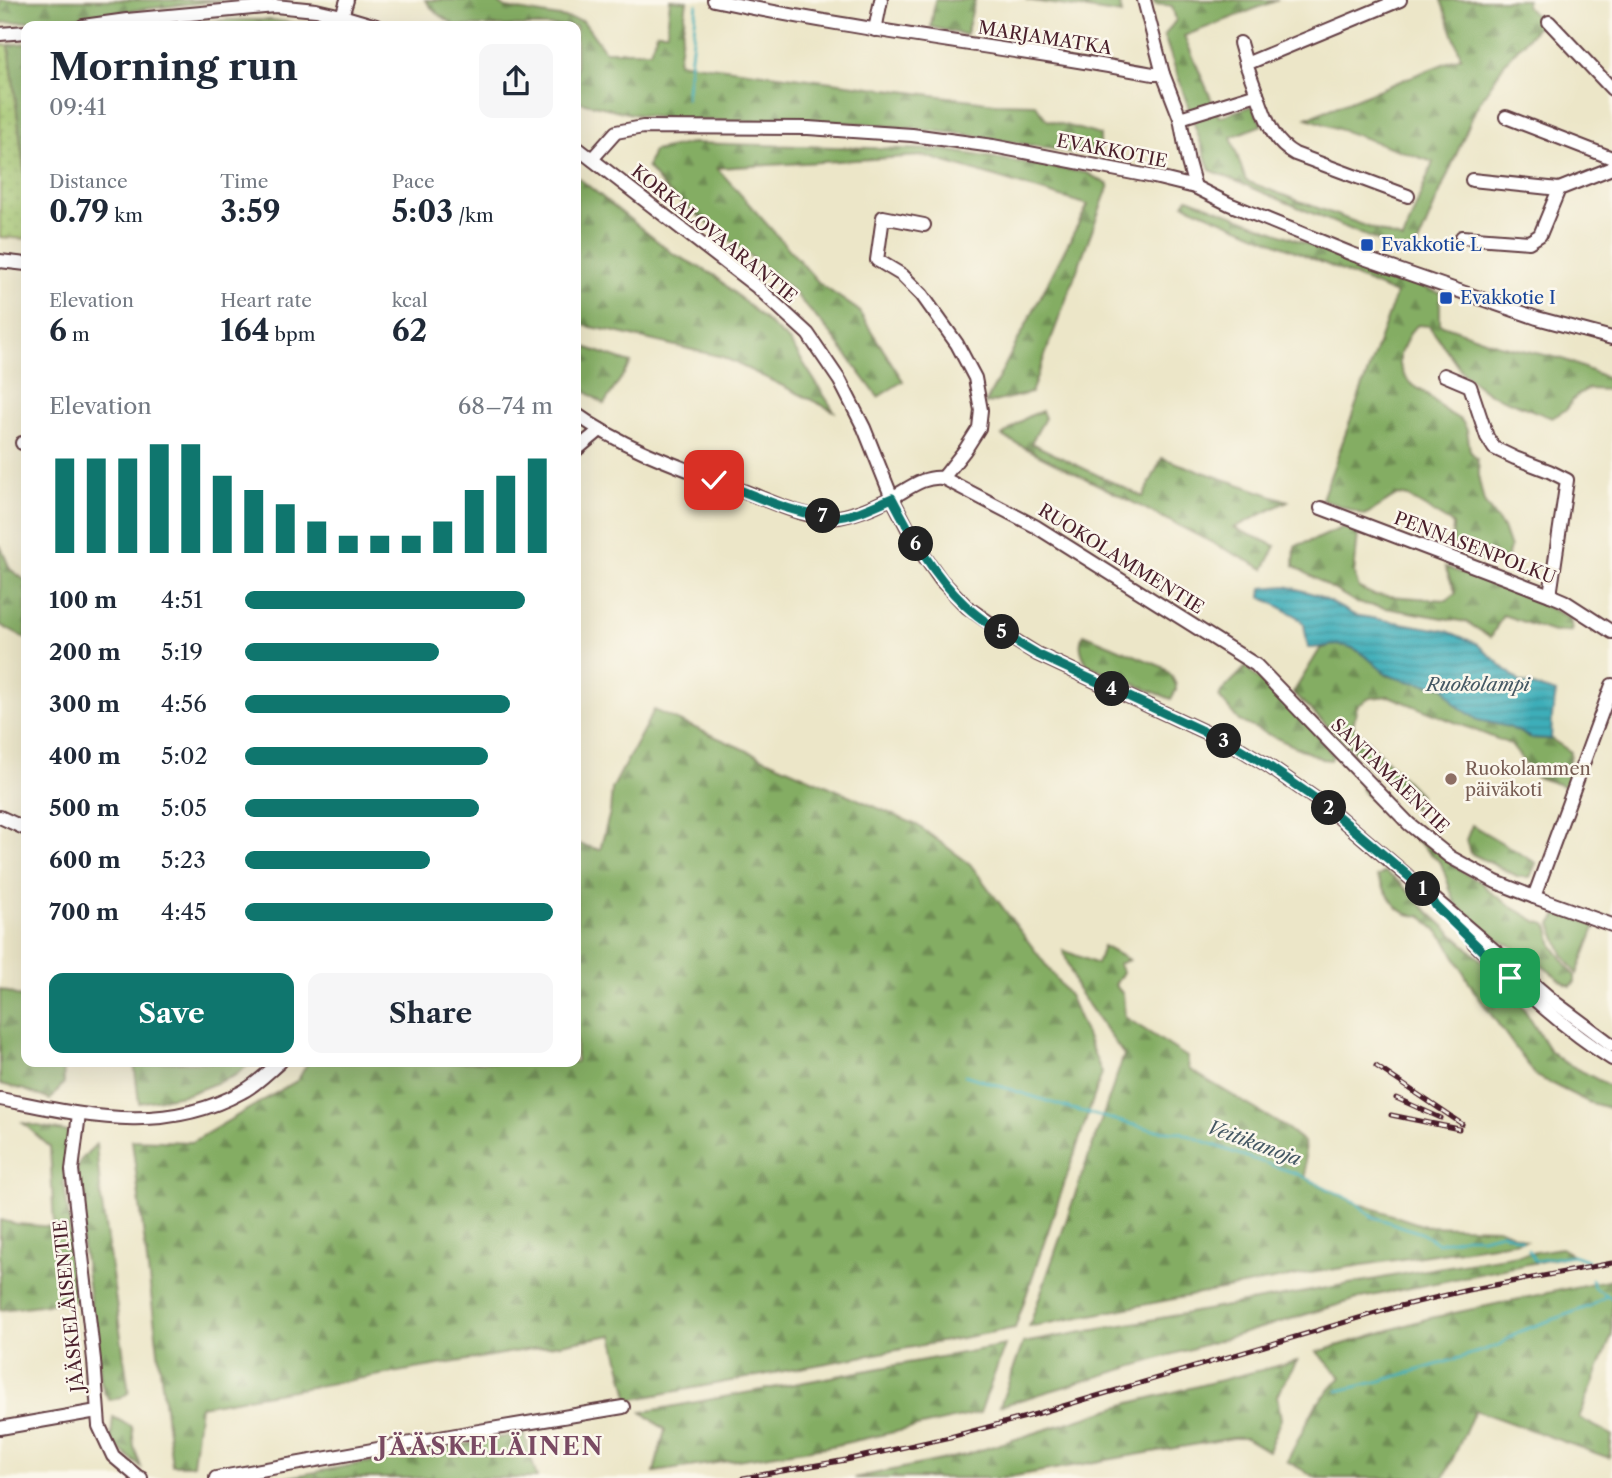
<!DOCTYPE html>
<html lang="en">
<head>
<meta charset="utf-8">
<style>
  body { margin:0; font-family:"Libre Caslon Text",serif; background:#f6f6f7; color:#1f2937; height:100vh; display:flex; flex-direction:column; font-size:26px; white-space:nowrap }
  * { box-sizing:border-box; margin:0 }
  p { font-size:23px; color:#747a83 }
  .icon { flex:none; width:38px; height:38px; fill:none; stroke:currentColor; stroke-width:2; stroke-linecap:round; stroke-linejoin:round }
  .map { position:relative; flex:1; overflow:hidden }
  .side { position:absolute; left:21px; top:21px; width:560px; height:1046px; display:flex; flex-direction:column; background:#fff; border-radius:14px; box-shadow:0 7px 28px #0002 }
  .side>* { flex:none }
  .pin { position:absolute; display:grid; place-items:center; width:60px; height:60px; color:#fff; margin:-30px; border-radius:14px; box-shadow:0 4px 10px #0006 }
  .km { position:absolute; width:35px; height:35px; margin:-18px; border-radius:50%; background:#222; color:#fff; font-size:19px; line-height:35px; text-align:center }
  .round { display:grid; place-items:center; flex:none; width:74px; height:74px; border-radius:14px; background:#f6f6f7 }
  .overview { display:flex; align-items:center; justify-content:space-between; height:119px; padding:0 28px }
  h1 { font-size:38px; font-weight:700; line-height:52px }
  .figures { display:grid; grid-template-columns:repeat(3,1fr); gap:10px; height:119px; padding:7px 28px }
  .figures div { display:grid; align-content:center }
  .figures b { font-size:30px; font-weight:700 }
  .figures small { font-size:19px; font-weight:400 }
  .figures p { font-size:19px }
  .chart { height:196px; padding:14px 28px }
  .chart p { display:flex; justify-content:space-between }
  .chart svg { width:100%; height:126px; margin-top:7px; stroke:#0f766e; stroke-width:6 }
  .button { display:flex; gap:14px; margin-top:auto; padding:14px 28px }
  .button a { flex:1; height:80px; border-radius:14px; background:#0f766e; color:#fff; font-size:28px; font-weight:700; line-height:80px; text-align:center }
  .button a+a { background:#f6f6f7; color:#1f2937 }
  ul { padding:0 28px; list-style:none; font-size:23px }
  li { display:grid; grid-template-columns:112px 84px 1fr; align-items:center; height:52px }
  li i { height:18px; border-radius:9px; background:#0f766e }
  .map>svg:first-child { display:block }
  .green { fill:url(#green-dots); stroke:#78744e; stroke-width:2 }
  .forest { fill:url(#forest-firs); stroke:#676648; stroke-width:2 }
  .water { fill:url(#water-rules); stroke:#446672; stroke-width:2 }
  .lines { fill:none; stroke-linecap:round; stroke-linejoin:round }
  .stream { stroke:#3eaeb9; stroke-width:2.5 }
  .minor-casing { stroke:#623d43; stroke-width:16 }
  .minor { stroke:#fff; stroke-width:12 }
  .rail-casing { stroke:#4a1f2b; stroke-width:5 }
  .rail { stroke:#fbf7ec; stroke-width:2.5; stroke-dasharray:8; stroke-linecap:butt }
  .route-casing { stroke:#fff; stroke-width:14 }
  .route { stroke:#0f766e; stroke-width:9 }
  .transit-dot { fill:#1a4fb4; stroke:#fbf7ec; stroke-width:2.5 }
  .education-dot { fill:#8d6e63; stroke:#fbf7ec; stroke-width:2.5 }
  .labels { text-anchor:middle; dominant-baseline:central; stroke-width:5; stroke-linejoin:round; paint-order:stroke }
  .street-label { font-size:18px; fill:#4a1f2b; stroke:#fbf7ec }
  .transit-label { font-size:18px; fill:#164399; stroke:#fbf7ec; text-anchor:start }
  .education-label { font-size:18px; fill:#785e54; stroke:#fbf7ec; text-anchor:start }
  .water-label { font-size:19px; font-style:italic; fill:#455864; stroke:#fbf7ec }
  .district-label { font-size:24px; font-weight:bold; letter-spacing:2px; fill:#7a4a63; stroke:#fbf7ec }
</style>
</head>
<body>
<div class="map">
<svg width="1612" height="1478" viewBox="0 0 1612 1478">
  <defs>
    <pattern id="green-dots" width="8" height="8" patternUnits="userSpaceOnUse" patternTransform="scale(1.75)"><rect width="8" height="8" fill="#a6c972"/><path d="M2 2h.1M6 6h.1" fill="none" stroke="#90ac63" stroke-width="1.8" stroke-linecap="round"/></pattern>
    <pattern id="forest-firs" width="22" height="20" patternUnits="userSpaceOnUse" patternTransform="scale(1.75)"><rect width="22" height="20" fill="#84ad64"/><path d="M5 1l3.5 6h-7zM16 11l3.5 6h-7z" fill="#6e8c53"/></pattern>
    <pattern id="water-rules" width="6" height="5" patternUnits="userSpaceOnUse" patternTransform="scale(1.75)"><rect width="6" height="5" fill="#3eaeb9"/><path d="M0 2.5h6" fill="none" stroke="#368d97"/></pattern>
  </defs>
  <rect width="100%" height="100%" fill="#fbf7ec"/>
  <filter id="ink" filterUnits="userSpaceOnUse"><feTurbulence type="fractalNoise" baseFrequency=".0143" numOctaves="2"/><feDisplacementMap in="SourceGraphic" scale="14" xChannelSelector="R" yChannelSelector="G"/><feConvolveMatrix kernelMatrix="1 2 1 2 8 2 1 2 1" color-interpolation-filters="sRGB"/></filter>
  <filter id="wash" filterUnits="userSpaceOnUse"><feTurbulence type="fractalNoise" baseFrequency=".00686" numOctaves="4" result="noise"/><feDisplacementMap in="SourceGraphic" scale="28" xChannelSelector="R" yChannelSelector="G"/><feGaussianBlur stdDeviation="1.57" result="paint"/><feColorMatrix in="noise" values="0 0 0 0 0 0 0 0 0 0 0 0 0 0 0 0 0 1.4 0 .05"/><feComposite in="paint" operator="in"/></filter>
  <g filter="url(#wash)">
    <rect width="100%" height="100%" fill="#ece6c8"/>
    <polygon class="green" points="0,45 9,45 26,185 26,239 0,237"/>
    <g class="forest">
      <polygon points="0,0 222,0 53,20 0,23"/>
      <polygon points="425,0 494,0 506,8 583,21 605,51 650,51 657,32 667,32 670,0 687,1 678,62 995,103 1035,104 1047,120 1100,135 1100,157 964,134 856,123 678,120 632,114 576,101 576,26 456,26 435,12"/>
      <polygon points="935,0 975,0 966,35 931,27"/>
      <polygon points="1026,0 1119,0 1122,14"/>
      <polygon points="1153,0 1278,0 1184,36 1219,117 1252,106 1262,125 1231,137 1246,181 1403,240 1433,162 1307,118 1461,57 1441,0 1527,0 1525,5 1542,22 1506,61 1476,108 1413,256 1210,170 1164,36 1176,20 1172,6 1155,4"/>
      <polygon points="227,20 272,20 316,26 171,26"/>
      <polygon points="26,43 26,185 9,45"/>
      <polygon points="692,143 944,150 1087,173 1109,185 1031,393 985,404 1088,205 925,156 717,168 820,284 858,310 903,381 878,397 830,333 789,287 667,191 647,167 653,151"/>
      <polygon points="576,176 672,253 714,275 790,342 834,411 723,357 611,331 576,324"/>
      <path d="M1188,198L1354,262L1440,293V324L1499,345L1563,359L1612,380V390L1588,389L1580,393L1573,400L1567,409L1552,418L1488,393L1464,374L1429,326L1418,325L1411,331L1400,354V365L1404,375L1410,383L1428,395L1444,410L1462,421L1467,430L1470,451L1477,459L1479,470V480L1484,502L1503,528L1510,548L1507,558C1489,569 1468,556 1452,545L1453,524L1408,497L1398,495C1386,501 1376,510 1364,515L1322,499L1396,294L1184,204Z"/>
      <polygon points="576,344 631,363 604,404 576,385"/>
      <polygon points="1042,411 1045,418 1031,443 1143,497 1162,458 1288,501 1234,528 1276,546 1264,569 1002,436 1027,417"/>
      <polygon points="1343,527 1358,534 1354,574 1359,588 1374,595 1447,600 1456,593 1445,567 1513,591 1570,618 1572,631 1553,632 1503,615 1491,637 1466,622 1357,603 1294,566 1295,546 1319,538"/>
      <polygon points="0,545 10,569 26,581 26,639 0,625"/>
      <path d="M1084,634L1163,667L1171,675L1176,685V690L1171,699L1088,665C1082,656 1077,644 1084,634Z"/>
      <polygon points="1333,645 1348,646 1368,656 1387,675 1412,682 1444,687 1455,704 1478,720 1509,727 1531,738 1551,739 1571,752 1567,787 1536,777 1510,744 1389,696 1370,698 1357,706 1353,726 1420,795 1414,809 1293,693 1320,649"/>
      <polygon points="1246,667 1315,733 1333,755 1331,760 1322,759 1239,721 1219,697 1221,692"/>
      <polygon points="654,710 917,825 970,864 1070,997 1102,1073 1015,1328 629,1400 613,1335 200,1406 193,1465 172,1465 132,1140 192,1142 298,1080 308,1062 576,1062 576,843 600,850 610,812 612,789"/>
      <polygon points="1359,783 1363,783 1421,838 1461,871 1482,883 1489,891 1512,907 1536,921 1546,924 1549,928 1553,946 1575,976 1575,982 1571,986 1566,984 1545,968 1515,948 1493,937 1470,916 1455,903 1441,863 1363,792"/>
      <polygon points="1472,825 1536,863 1530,877 1519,877 1470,853 1466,840"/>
      <path d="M1385,872L1399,882L1423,907L1502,979L1519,1001L1550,1051L1564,1062L1612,1087V1109L1588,1102L1536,1076L1474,991L1445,939L1421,915C1397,919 1389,895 1377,877Z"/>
      <polygon points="1559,912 1596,925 1577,974 1563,954 1551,924"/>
      <polygon points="1103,946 1129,960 1118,964 1123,972 1115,985 1123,994 1125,1017 1187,1057 1189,1069 1288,1129 1304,1142 1306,1178 1357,1203 1425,1226 1498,1228 1526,1240 1304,1274 1029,1327 1124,1055 1077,989 1063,950 1097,964"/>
      <polygon points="0,989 26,999 26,1062 63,1062 64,1083 50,1100 25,1090 0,1084"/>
      <polygon points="134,1062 252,1062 234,1076 188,1094 139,1103"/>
      <polygon points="23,1123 69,1132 64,1183 80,1300 0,1310 0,1220 17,1224 54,1227 50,1147"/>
      <polygon points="96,1144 101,1198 129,1392 121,1398 110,1400 104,1392 101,1381 74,1181 80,1161"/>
      <polygon points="1561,1248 1573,1255 1361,1298 1000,1406 1023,1343 1437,1268"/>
      <polygon points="1612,1279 1612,1335 1579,1418 1612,1435 1609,1458 1475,1410 1444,1478 1317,1478 1287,1461 1316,1405 1341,1377 1317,1352 1426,1319"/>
      <polygon points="1005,1345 980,1413 832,1446 654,1472 665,1430 642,1412"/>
      <polygon points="1297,1361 1277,1395 1281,1419 1268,1451 1246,1438 1233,1438 1003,1478 854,1478 965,1455 1130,1403"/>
      <polygon points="113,1417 132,1427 134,1447 141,1467 114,1445 111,1438"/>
      <polygon points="524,1433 537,1478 284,1478"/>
    </g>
    <path class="water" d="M1286,586L1317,595L1354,615L1447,631L1476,643L1520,682L1556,693L1552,716L1551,739L1531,738L1509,727L1478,720L1455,704L1444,687C1429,684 1398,682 1386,673C1372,664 1363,649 1346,646C1332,643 1322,649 1308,648L1304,624L1295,615L1261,597L1262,588Z"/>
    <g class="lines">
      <g class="stream">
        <polyline points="686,99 697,4"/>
        <polyline points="965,1075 1072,1109 1154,1130 1180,1132 1235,1153 1298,1174 1357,1203 1371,1216 1421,1233 1437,1243 1465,1237 1482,1237 1501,1232 1522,1240"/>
        <polyline points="1528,1250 1535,1261 1573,1255 1587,1260 1588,1262"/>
        <polyline points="1592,1279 1594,1288 1612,1298"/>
        <polyline points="1338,1391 1380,1381 1453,1360 1499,1345 1518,1332 1590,1306 1606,1296"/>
      </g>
    </g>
  </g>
  <g filter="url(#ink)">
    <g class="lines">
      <g class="minor-casing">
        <g id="minor">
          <path d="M714,0C859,31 1007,47 1153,74H1163"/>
          <polyline points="1144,0 1163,74 1180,118 1188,162 1195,187"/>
          <polyline points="342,16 347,0"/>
          <polyline points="1549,22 1612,89"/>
          <polyline points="83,26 127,20 275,6 316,10 342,16 376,26"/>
          <polyline points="875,30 881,0"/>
          <polyline points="0,34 26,32"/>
          <polyline points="1240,43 1246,64"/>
          <path d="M1257,94C1267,119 1271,141 1295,154L1408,196"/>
          <polyline points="1506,117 1612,158"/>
          <polyline points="1180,118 1257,94 1246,64 1400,0"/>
          <polyline points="576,147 757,287 808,334 840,381 864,428 892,498 917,546 941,580 967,607 1011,638 1037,654 1237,747 1267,765 1326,806 1557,1004 1612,1045"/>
          <polyline points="592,159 616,132 643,127 808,128 912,135 993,146 1154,177 1195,187 1229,204 1352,254 1537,318 1612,338"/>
          <polyline points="1472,180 1559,189"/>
          <polyline points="1462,237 1529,242 1540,235 1559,189 1612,168"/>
          <polyline points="0,261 26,264"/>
          <polyline points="1444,375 1470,386 1487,437 1494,448 1515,458 1549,471 1567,480 1550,595"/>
          <path d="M576,414C626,450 689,470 746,492C772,502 811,521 839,517C856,514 873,507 889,499C906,491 923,475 943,478L965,450L979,428L981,410L975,378L957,344L922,295L902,275L877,260L883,217L924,225"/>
          <polyline points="22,443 26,443"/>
          <polyline points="576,450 600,430"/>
          <polyline points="943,478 1035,526 1256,665 1409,824 1450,857 1496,882 1534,897 1612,925"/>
          <polyline points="1321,508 1550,595 1564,601 1612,632"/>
          <polyline points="0,817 26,829"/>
          <polyline points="1534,897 1612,685"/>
          <path d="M1474,943C1517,984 1561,1027 1612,1059"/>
          <path d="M0,1099C84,1115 162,1136 242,1092C256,1085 268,1072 280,1062"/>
          <polyline points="79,1114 72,1170 94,1360 99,1426 113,1456 138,1477 141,1478"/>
          <polyline points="0,1428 97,1411"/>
          <polyline points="216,1478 467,1433 623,1407"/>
        </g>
      </g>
      <use href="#minor" class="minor"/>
      <g class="rail-casing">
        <g id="rail">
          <polyline points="1376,1066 1462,1124"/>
          <polyline points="1396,1098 1441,1118"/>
          <polyline points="1391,1115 1459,1129"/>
          <polyline points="743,1478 846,1460 950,1437 1026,1417 1396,1307 1468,1290 1612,1263"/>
        </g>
      </g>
      <use href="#rail" class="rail"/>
    </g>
  </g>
  <g class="lines" filter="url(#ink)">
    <g class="route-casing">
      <path id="route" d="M714,480C747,492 800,518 835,517C852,517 876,505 892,498C913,538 932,574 965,605C985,624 1014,640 1037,654L1237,747L1267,765L1326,806L1419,885L1429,894L1436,906L1510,978"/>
    </g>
    <use href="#route" class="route"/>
  </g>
  <g class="transit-dot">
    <rect x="1360" y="238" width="14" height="14" rx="3.5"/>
    <rect x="1439" y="291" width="14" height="14" rx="3.5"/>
  </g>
  <circle class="education-dot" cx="1451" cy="779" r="7"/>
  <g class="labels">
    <g class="street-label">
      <text transform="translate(1045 38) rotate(9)">MARJAMATKA</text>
      <text transform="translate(1112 151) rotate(11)">EVAKKOTIE</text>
      <text transform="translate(714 234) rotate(39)">KORKALOVAARANTIE</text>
      <text transform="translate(1475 548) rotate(21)">PENNASENPOLKU</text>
      <text transform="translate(1121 559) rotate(32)">RUOKOLAMMENTIE</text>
      <text transform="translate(1390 776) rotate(44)">SANTAMÄENTIE</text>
      <text transform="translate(69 1306) rotate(-96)">JÄÄSKELÄISENTIE</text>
    </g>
    <g class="transit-label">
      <text x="1381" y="245">Evakkotie L</text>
      <text x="1460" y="298">Evakkotie I</text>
    </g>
    <g class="education-label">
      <text x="1465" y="769">Ruokolammen<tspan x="1465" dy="21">päiväkoti</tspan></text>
    </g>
    <g class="water-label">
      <text x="1478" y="684">Ruokolampi</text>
      <text transform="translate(1254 1143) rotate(20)">Veitikanoja</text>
    </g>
    <g class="district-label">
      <text x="491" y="1446">JÄÄSKELÄINEN</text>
    </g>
  </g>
</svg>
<div class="pin" style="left:1510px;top:978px;background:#1e9e55"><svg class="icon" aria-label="arrive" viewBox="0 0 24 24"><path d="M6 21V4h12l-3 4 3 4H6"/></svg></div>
<div class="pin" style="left:714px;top:480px;background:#d93025"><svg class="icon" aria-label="check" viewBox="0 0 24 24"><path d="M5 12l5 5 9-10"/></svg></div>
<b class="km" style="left:1423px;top:889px">1</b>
<b class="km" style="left:1329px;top:808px">2</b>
<b class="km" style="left:1224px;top:741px">3</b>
<b class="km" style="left:1112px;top:689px">4</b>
<b class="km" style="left:1002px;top:632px">5</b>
<b class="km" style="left:916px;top:544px">6</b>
<b class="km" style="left:823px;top:516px">7</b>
<section class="side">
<div class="overview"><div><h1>Morning run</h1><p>09:41</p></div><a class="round"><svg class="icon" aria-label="share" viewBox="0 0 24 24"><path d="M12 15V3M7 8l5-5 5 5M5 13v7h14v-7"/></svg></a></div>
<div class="figures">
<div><p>Distance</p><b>0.79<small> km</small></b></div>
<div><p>Time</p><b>3:59</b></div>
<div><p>Pace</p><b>5:03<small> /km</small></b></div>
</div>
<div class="figures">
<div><p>Elevation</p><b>6<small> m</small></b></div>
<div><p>Heart rate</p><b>164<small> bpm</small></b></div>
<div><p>kcal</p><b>62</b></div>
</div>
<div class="chart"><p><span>Elevation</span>68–74 m</p>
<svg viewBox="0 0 160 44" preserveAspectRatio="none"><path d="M5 44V11M15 44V11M25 44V11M35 44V6M45 44V6M55 44V17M65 44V22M75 44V27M85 44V33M95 44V38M105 44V38M115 44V38M125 44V33M135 44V22M145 44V17M155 44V11"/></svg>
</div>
<ul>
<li><b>100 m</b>4:51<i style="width:91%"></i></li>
<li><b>200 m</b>5:19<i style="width:63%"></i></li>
<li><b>300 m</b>4:56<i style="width:86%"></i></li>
<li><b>400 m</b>5:02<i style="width:79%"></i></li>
<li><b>500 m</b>5:05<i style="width:76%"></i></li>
<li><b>600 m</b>5:23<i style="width:60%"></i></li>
<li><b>700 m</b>4:45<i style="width:100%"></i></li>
</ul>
<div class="button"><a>Save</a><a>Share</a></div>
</section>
</div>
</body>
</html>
